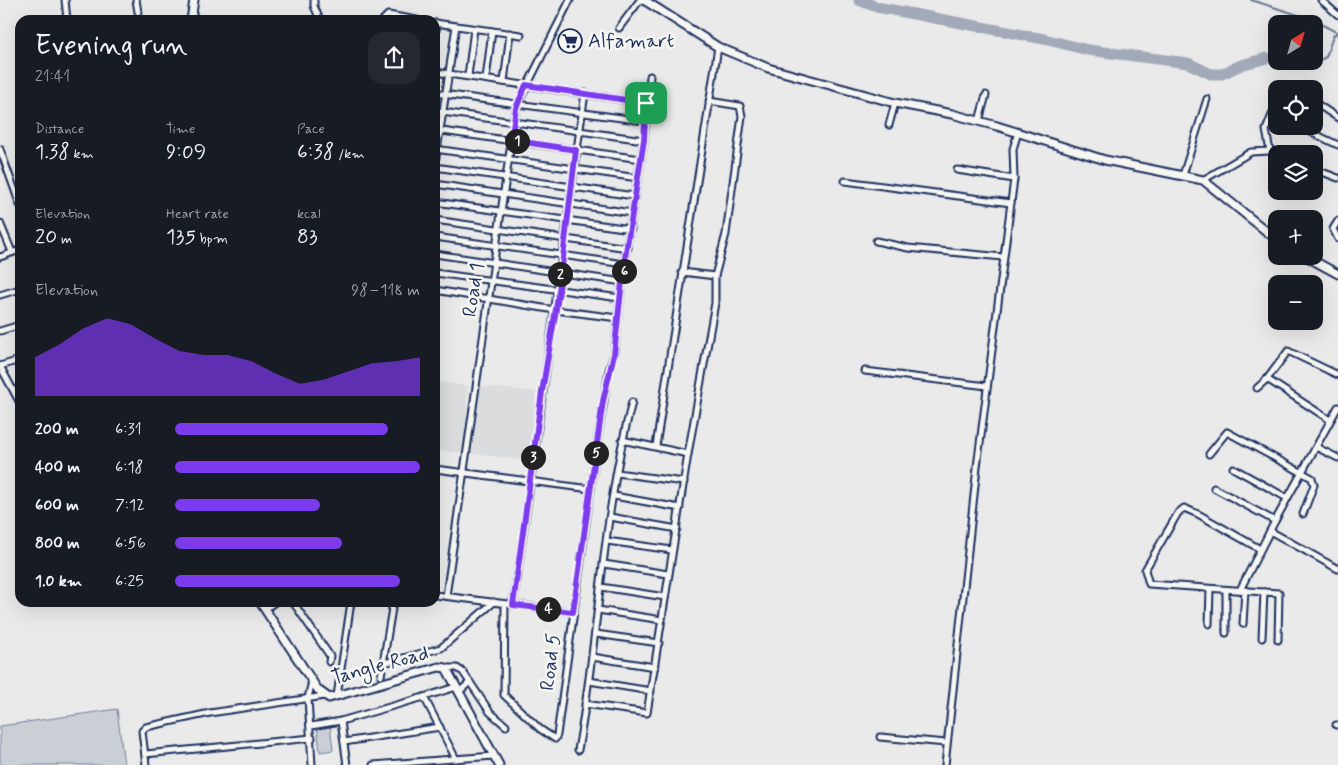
<!DOCTYPE html>
<html lang="en">
<head>
<meta charset="utf-8">
<style>
  body { margin:0; font-family:Mynerve,sans-serif; background:#242831; color:#f1f3f6; height:100vh; display:flex; flex-direction:column; font-size:19px; white-space:nowrap }
  * { box-sizing:border-box; margin:0 }
  p { font-size:16px; color:#9ea1a6 }
  .icon { flex:none; width:28px; height:28px; fill:none; stroke:currentColor; stroke-width:2; stroke-linecap:round; stroke-linejoin:round }
  .map { position:relative; flex:1; overflow:hidden }
  .side { position:absolute; left:15px; top:15px; width:425px; height:592px; display:flex; flex-direction:column; background:#171b24; border-radius:15px; box-shadow:0 5px 20px #0002 }
  .side>* { flex:none }
  .needle { width:32px; rotate:37deg }
  .controls { position:absolute; left:1268px; top:15px; display:grid; gap:10px }
  .controls a { display:grid; place-items:center; width:55px; height:55px; border-radius:10px; background:#171b24; box-shadow:0 5px 20px #0002; font-size:25px }
  .pin { position:absolute; display:grid; place-items:center; width:42px; height:42px; color:#fff; margin:-21px; border-radius:10px; box-shadow:0 2px 8px #0006 }
  .km { position:absolute; width:25px; height:25px; margin:-12px; border-radius:50%; background:#222; color:#fff; font-size:14px; line-height:25px; text-align:center }
  .round { display:grid; place-items:center; flex:none; width:52px; height:52px; border-radius:15px; background:#242831 }
  .overview { display:flex; align-items:center; justify-content:space-between; height:85px; padding:0 20px }
  h1 { font-size:28px; font-weight:600; line-height:38px }
  .stats { display:grid; grid-template-columns:repeat(3,1fr); gap:8px; height:85px; padding:5px 20px }
  .stats div { display:grid; align-content:center }
  .stats b { font-size:21px; font-weight:600 }
  .stats small { font-size:14px; font-weight:400 }
  .stats p { font-size:14px }
  .chart { height:140px; padding:10px 20px }
  .chart p { display:flex; justify-content:space-between }
  .chart svg { width:100%; height:90px; margin-top:5px; fill:#7c3aed; opacity:.7 }
  ul { padding:0 20px; list-style:none; font-size:16px }
  li { display:grid; grid-template-columns:80px 60px 1fr; align-items:center; height:38px }
  li i { height:12px; border-radius:6px; background:#7c3aed }
  .map>svg:first-child { display:block }
  .built { fill:#dadcde }
  .green { fill:#caced5; stroke:#727e9a }
  .lines { fill:none; stroke-linecap:round; stroke-linejoin:round }
  .stream { stroke:#6c7995; stroke-width:2 }
  .river { stroke:#a2aaba; stroke-width:11 }
  .street-casing { stroke:#1b2f5e; stroke-width:9 }
  .secondary-casing { stroke:#1b2f5e; stroke-width:11 }
  .street { stroke:#f6f6f2; stroke-width:5 }
  .secondary { stroke:#f6f6f2; stroke-width:7 }
  .route-casing { stroke:#fff; stroke-width:10 }
  .route { stroke:#7c3aed; stroke-width:6 }
  .labels { text-anchor:middle; dominant-baseline:central; stroke-width:5; stroke-linejoin:round; paint-order:stroke }
  .poi-label { font-size:20px; fill:#1b2f5e; stroke:#f6f6f2; text-anchor:start }
  .street-label { font-size:20px; fill:#1b2f5e; stroke:#f6f6f2 }
</style>
</head>
<body>
<div class="map">
<svg width="1338" height="765" viewBox="0 0 1338 765">
  <rect width="100%" height="100%" fill="#e9eae9"/>
  <filter id="ink" filterUnits="userSpaceOnUse"><feTurbulence type="fractalNoise" baseFrequency=".02" numOctaves="2"/><feDisplacementMap in="SourceGraphic" scale="10" xChannelSelector="R" yChannelSelector="G"/><feConvolveMatrix kernelMatrix="1 2 1 2 8 2 1 2 1" color-interpolation-filters="sRGB"/></filter>
  <g filter="url(#ink)">
    <g class="built">
      <polygon points="435,382 468,386 464,453 435,450"/>
      <polygon points="479,386 538,392 530,461 469,453"/>
    </g>
    <g class="green">
      <polygon points="117,709 124,765 0,765 0,726"/>
      <polygon points="330,724 333,750 320,752 317,726"/>
    </g>
    <g class="lines">
      <g class="stream">
        <polyline points="1251,0 1311,19 1338,33"/>
        <polyline points="1267,58 1276,57"/>
        <path d="M1286,61C1299,69 1313,64 1326,57L1333,36L1337,33"/>
      </g>
      <polyline class="river" points="859,0 877,7 1044,39 1088,50 1188,63 1211,74 1222,74 1241,65 1267,58"/>
      <g class="street-casing">
        <g id="street">
          <polyline points="65,0 67,20"/>
          <polyline points="136,0 138,12"/>
          <polyline points="314,0 314,6 320,20"/>
          <polyline points="1321,0 1338,15"/>
          <polyline points="383,20 388,15 417,20"/>
          <polyline points="435,23 521,35"/>
          <polyline points="619,28 640,0"/>
          <polyline points="435,38 437,23"/>
          <polyline points="435,72 646,103"/>
          <polyline points="468,76 474,29"/>
          <polyline points="486,79 492,31"/>
          <polyline points="504,82 510,33"/>
          <polyline points="435,93 644,121"/>
          <polyline points="1314,102 1338,118"/>
          <polyline points="435,111 644,140"/>
          <polyline points="979,121 986,95"/>
          <polyline points="889,125 895,103"/>
          <polyline points="1298,126 1338,145"/>
          <polyline points="435,130 641,159"/>
          <polyline points="0,149 20,205"/>
          <polyline points="435,149 638,178"/>
          <polyline points="435,163 456,26"/>
          <polyline points="435,167 634,196"/>
          <polyline points="1314,169 1338,178"/>
          <polyline points="957,170 1014,179"/>
          <polyline points="1183,175 1207,99"/>
          <polyline points="1203,180 1251,152 1270,151 1266,130 1276,105"/>
          <polyline points="845,181 1011,203"/>
          <polyline points="435,184 632,213"/>
          <polyline points="435,202 631,229"/>
          <polyline points="435,220 628,248"/>
          <polyline points="1338,221 1333,229 1338,239"/>
          <polyline points="0,223 12,252"/>
          <polyline points="435,237 624,264"/>
          <polyline points="876,241 908,248 1003,257"/>
          <polyline points="435,254 623,282"/>
          <polyline points="0,257 20,250"/>
          <polyline points="682,272 715,276"/>
          <polyline points="435,273 620,298"/>
          <polyline points="435,290 555,310 618,318"/>
          <polyline points="0,295 20,289"/>
          <polyline points="0,331 20,325"/>
          <polyline points="0,366 20,403"/>
          <polyline points="0,366 20,360"/>
          <polyline points="865,371 987,386"/>
          <polyline points="1267,379 1288,351 1338,375"/>
          <polyline points="1257,388 1267,379 1330,420"/>
          <polyline points="622,440 688,454"/>
          <polyline points="656,446 718,47"/>
          <polyline points="1316,447 1338,458"/>
          <polyline points="1209,454 1227,432 1312,478 1314,485 1303,514"/>
          <polyline points="1233,468 1287,498"/>
          <polyline points="435,469 591,489"/>
          <polyline points="617,473 684,482"/>
          <polyline points="1214,488 1275,521"/>
          <polyline points="614,496 680,508"/>
          <polyline points="610,517 677,529"/>
          <polyline points="1270,531 1338,569"/>
          <polyline points="607,541 672,550"/>
          <polyline points="1260,549 1198,514 1184,508 1178,513 1145,570 1149,584 1279,593 1278,640"/>
          <polyline points="604,564 668,574"/>
          <polyline points="601,587 665,597"/>
          <polyline points="1240,590 1275,521 1338,407"/>
          <polyline points="435,595 573,612"/>
          <polyline points="446,596 516,108 570,0"/>
          <polyline points="293,602 330,656 329,662"/>
          <polyline points="505,604 504,695 540,729 555,739 557,735 598,436 609,370 614,354 624,264 644,140 650,76"/>
          <polyline points="513,605 585,93"/>
          <polyline points="265,609 275,602"/>
          <polyline points="598,610 662,620"/>
          <polyline points="1209,624 1210,589"/>
          <polyline points="1243,624 1245,590"/>
          <polyline points="1226,633 1226,590"/>
          <polyline points="596,634 659,643"/>
          <polyline points="1262,638 1264,592"/>
          <polyline points="592,657 655,667"/>
          <polyline points="384,663 441,648 494,602"/>
          <polyline points="446,668 457,668 463,672 490,712 506,726"/>
          <polyline points="381,676 393,602"/>
          <polyline points="312,681 308,698 312,765"/>
          <polyline points="589,681 651,691"/>
          <polyline points="459,692 470,682"/>
          <polyline points="337,696 351,602"/>
          <polyline points="424,697 456,687"/>
          <polyline points="585,704 647,713 688,454 715,303 715,276 726,234 742,116 740,106 709,101"/>
          <polyline points="341,721 347,765"/>
          <polyline points="1336,725 1338,725"/>
          <polyline points="311,726 341,721 424,697 456,759"/>
          <polyline points="880,737 946,743"/>
          <polyline points="344,742 440,727"/>
          <path d="M578,750C599,635 602,515 632,402"/>
          <polyline points="145,754 312,738"/>
          <polyline points="146,765 142,731 146,727 210,713 325,696"/>
          <polyline points="373,765 494,756"/>
          <polyline points="945,765 977,467 1014,179 1013,149 1018,132"/>
        </g>
      </g>
      <g class="secondary-casing">
        <g id="secondary">
          <polyline points="644,0 718,47 768,68 895,103 952,114 997,126 1105,160 1203,180 1276,239"/>
          <polyline points="191,20 194,0"/>
          <polyline points="1305,256 1338,274"/>
          <polyline points="260,602 318,690 329,698 439,667 446,668 499,765"/>
        </g>
      </g>
      <use href="#street" class="street"/>
      <use href="#secondary" class="secondary"/>
    </g>
  </g>
  <g class="lines" filter="url(#ink)">
    <g class="route-casing">
      <polygon id="route" points="526,85 646,103 644,140 624,264 614,354 603,401 573,612 513,605 542,392 559,291 576,150 511,140 516,108"/>
    </g>
    <use href="#route" class="route"/>
  </g>
  <defs>
    <g id="supermarket-ring" transform="scale(1.25)"><circle r="9.5" fill="#f6f6f2" stroke="#1b2f5e" stroke-width="1.5"/><path d="M-6-5.5h2.5l.6 2H6L4.5 2H-2.5L-4.4-4H-6ZM-1.5 3.2a1.3 1.3 0 1 0 .1 0ZM3 3.2a1.3 1.3 0 1 0 .1 0Z" fill="#1b2f5e"/></g>
  </defs>
  <g fill-rule="evenodd">
    <use href="#supermarket-ring" x="570" y="41"/>
  </g>
  <g class="labels">
    <g class="poi-label">
      <text x="588" y="41">Alfamart</text>
    </g>
    <g class="street-label">
      <text transform="translate(474 290) rotate(-81)">Road 1</text>
      <text transform="translate(551 662) rotate(-83)">Road 5</text>
      <text transform="translate(380 666) rotate(-15)">Tangle Road</text>
    </g>
  </g>
</svg>
<div class="controls">
<a><svg class="needle" viewBox="-14 -14 28 28"><path d="M0-13l5 13h-10z" fill="#e53935"/><path d="M0 13l5-13h-10z" fill="#9ea1a6"/></svg></a>
<a><svg class="icon" aria-label="locate" viewBox="0 0 24 24"><circle cx="12" cy="12" r="6"/><path d="M12 2v4M12 18v4M2 12h4M18 12h4"/></svg></a>
<a><svg class="icon" aria-label="layers" viewBox="0 0 24 24"><path d="M12 4l9 5-9 5-9-5zM3 14l9 5 9-5"/></svg></a>
<a>+</a>
<a>−</a>
</div>
<div class="pin" style="left:646px;top:103px;background:#1e9e55"><svg class="icon" aria-label="arrive" viewBox="0 0 24 24"><path d="M6 21V4h12l-3 4 3 4H6"/></svg></div>
<b class="km" style="left:517px;top:141px">1</b>
<b class="km" style="left:560px;top:274px">2</b>
<b class="km" style="left:533px;top:457px">3</b>
<b class="km" style="left:548px;top:609px">4</b>
<b class="km" style="left:596px;top:453px">5</b>
<b class="km" style="left:624px;top:271px">6</b>
<section class="side">
<div class="overview"><div><h1>Evening run</h1><p>21:41</p></div><a class="round"><svg class="icon" aria-label="share" viewBox="0 0 24 24"><path d="M12 15V3M7 8l5-5 5 5M5 13v7h14v-7"/></svg></a></div>
<div class="stats">
<div><p>Distance</p><b>1.38<small> km</small></b></div>
<div><p>Time</p><b>9:09</b></div>
<div><p>Pace</p><b>6:38<small> /km</small></b></div>
</div>
<div class="stats">
<div><p>Elevation</p><b>20<small> m</small></b></div>
<div><p>Heart rate</p><b>135<small> bpm</small></b></div>
<div><p>kcal</p><b>83</b></div>
</div>
<div class="chart"><p><span>Elevation</span>98–118 m</p>
<svg viewBox="0 0 160 44" preserveAspectRatio="none"><path d="M0 44V25L10 19L20 11L30 6L40 9L50 16L60 22L70 24L80 24L90 27L100 33L110 38L120 36L130 32L140 28L150 27L160 25V44z"/></svg>
</div>
<ul>
<li><b>200 m</b>6:31<i style="width:87%"></i></li>
<li><b>400 m</b>6:18<i style="width:100%"></i></li>
<li><b>600 m</b>7:12<i style="width:59%"></i></li>
<li><b>800 m</b>6:56<i style="width:68%"></i></li>
<li><b>1.0 km</b>6:25<i style="width:92%"></i></li>
</ul>
</section>
</div>
</body>
</html>
